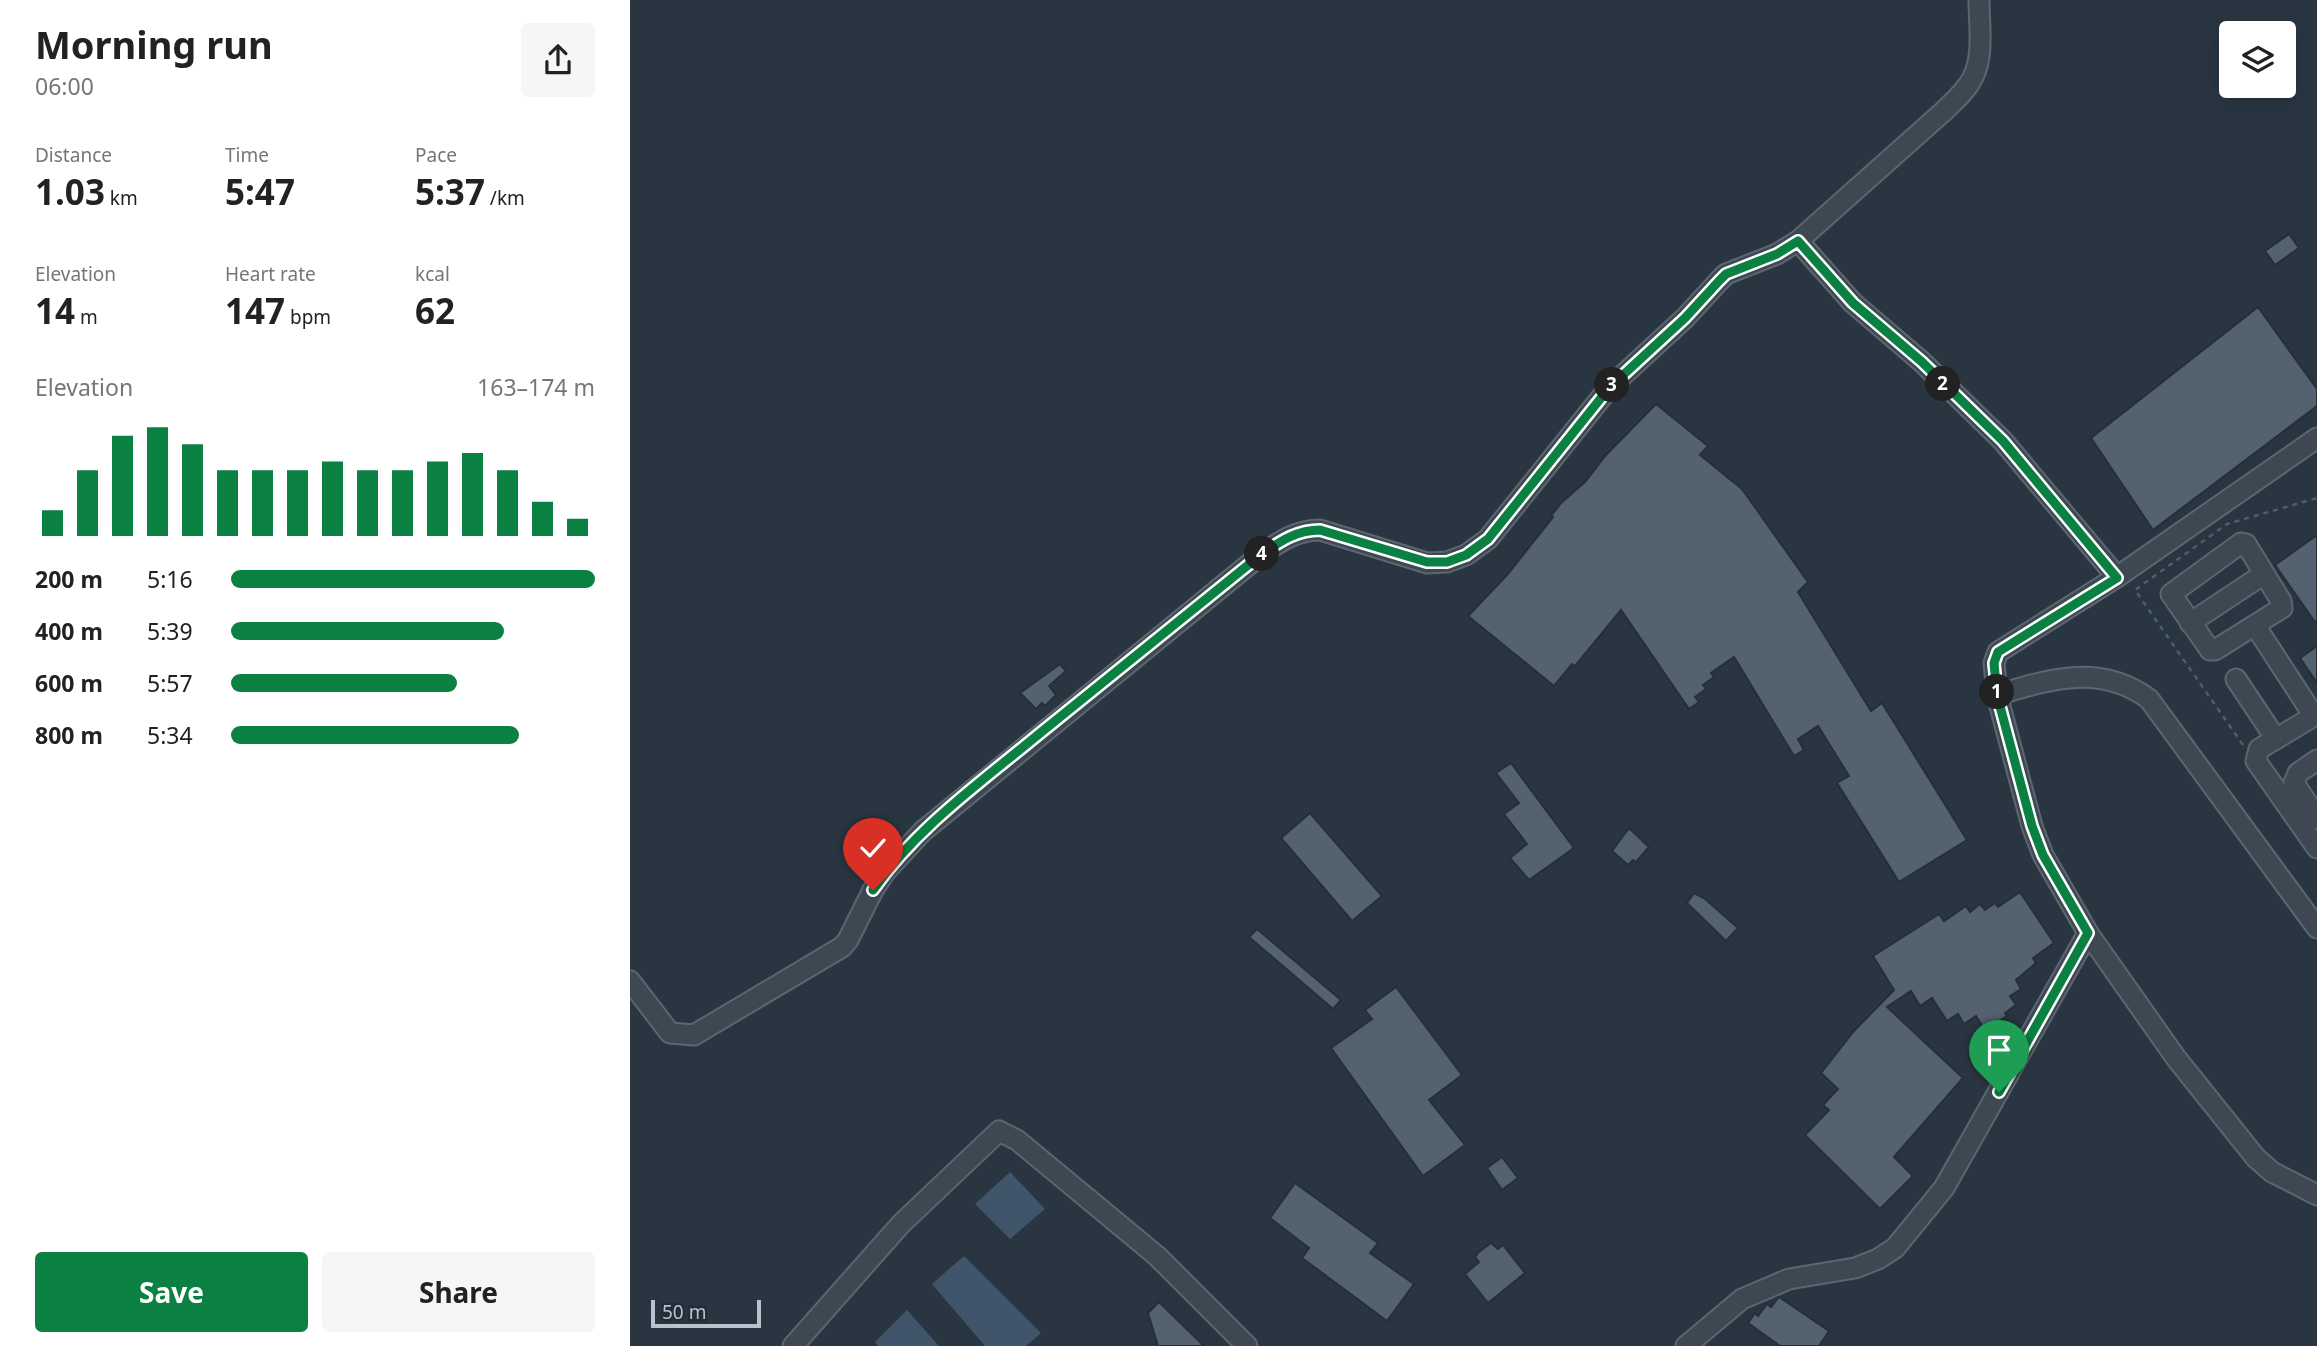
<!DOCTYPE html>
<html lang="en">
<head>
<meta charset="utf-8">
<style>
  body { margin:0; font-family:"Noto Sans",sans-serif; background:#f6f6f6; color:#222; height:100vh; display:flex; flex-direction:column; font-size:26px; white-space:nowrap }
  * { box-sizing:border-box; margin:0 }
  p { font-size:23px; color:#767676 }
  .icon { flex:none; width:38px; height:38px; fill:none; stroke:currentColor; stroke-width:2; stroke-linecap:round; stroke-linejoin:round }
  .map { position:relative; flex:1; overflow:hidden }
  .drawer { display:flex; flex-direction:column; background:#fff; width:630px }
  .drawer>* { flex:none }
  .controls { position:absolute; left:1589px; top:21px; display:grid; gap:14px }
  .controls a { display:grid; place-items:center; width:77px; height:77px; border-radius:7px; background:#fff; box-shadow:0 4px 18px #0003; font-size:35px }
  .scale { position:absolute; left:21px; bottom:18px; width:110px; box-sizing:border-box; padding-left:7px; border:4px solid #bac3cc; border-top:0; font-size:19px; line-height:24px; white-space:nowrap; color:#bac3cc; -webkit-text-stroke:5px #222d37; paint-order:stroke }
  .pin { position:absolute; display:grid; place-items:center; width:60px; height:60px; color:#fff; margin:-72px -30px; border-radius:50% 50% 50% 0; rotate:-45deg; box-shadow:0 0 7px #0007 }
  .pin .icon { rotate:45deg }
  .km { position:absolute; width:35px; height:35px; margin:-18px; border-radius:50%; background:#222; color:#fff; font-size:19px; line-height:35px; text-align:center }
  .round { display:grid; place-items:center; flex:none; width:74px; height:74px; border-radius:7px; background:#f6f6f6 }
  .headline { display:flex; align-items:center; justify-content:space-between; height:119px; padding:0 35px }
  h1 { font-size:38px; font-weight:700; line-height:52px }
  .metrics { display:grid; grid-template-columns:repeat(3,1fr); gap:10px; height:119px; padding:7px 35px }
  .metrics div { display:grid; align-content:center }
  .metrics b { font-size:35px; font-weight:700 }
  .metrics small { font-size:19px; font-weight:400 }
  .metrics p { font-size:19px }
  .chart { height:196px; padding:14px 35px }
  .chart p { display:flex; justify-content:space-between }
  .chart svg { width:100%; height:126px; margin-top:7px; stroke:#0b8043; stroke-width:6 }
  .cta { display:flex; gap:14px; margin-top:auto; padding:14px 35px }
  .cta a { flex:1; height:80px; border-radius:7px; background:#0b8043; color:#fff; font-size:28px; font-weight:700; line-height:80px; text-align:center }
  .cta a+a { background:#f6f6f6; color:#222 }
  ul { padding:0 35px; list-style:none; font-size:23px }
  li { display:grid; grid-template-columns:112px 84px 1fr; align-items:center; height:52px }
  li i { height:18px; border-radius:9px; background:#0b8043 }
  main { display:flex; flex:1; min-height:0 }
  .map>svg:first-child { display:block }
  .water { fill:#40556a }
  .building { fill:#54616f; stroke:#242f39; stroke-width:2 }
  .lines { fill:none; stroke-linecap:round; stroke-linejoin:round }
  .minor-casing { stroke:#5b666f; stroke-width:23 }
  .path { stroke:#4b6162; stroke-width:2.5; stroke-dasharray:5 5; stroke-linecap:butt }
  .minor { stroke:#3d4852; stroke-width:19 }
  .route-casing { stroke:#fff; stroke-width:14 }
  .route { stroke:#0b8043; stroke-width:9 }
</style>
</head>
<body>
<main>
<section class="drawer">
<div class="headline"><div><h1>Morning run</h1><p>06:00</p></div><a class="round"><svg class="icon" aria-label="share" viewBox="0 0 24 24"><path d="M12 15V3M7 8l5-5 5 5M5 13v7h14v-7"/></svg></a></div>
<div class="metrics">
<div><p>Distance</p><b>1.03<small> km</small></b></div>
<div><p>Time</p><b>5:47</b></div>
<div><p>Pace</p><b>5:37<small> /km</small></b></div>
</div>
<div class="metrics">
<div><p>Elevation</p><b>14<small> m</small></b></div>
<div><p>Heart rate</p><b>147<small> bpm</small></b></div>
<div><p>kcal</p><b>62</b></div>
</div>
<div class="chart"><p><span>Elevation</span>163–174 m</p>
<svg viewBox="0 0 160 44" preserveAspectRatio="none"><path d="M5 44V35M15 44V21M25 44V9M35 44V6M45 44V12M55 44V21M65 44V21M75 44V21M85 44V18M95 44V21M105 44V21M115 44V18M125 44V15M135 44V21M145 44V32M155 44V38"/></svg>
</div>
<ul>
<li><b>200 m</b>5:16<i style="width:100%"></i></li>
<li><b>400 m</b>5:39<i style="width:75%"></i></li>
<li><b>600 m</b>5:57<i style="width:62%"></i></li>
<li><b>800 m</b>5:34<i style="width:79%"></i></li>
</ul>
<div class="cta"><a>Save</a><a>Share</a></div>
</section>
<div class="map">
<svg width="1687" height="1346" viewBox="0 0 1687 1346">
  <rect width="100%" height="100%" fill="#293642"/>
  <g class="water">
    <polygon points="380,1172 415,1209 380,1239 345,1204"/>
    <polygon points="334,1256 411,1333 396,1346 355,1346 302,1284"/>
    <polygon points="277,1310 309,1346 248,1346 245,1342"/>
  </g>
  <g class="building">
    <polygon points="1659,234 1669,248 1645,265 1635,251"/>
    <polygon points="1628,307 1687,389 1687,406 1523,530 1461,438"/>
    <polygon points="1026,404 1078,446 1070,455 1112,489 1178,582 1168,592 1241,711 1252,703 1337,840 1269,882 1207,783 1219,776 1188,726 1168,739 1174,750 1164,756 1104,657 1081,673 1084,677 1073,685 1076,689 1065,697 1069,702 1059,709 991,610 945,666 942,664 924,686 838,616 877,575 923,517 921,516 931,503 955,482 976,455"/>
    <polygon points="1687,535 1687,625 1645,565"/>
    <polygon points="1687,646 1687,683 1670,658"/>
    <polygon points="430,664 436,671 419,686 426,695 415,706 412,703 406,709 390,693"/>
    <polygon points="881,763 944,848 899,880 880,858 897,844 874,814 889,803 866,773"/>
    <polygon points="680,813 752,896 722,921 651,838"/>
    <polygon points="999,828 1019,847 1006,862 1003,860 998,865 982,851"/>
    <polygon points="1390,892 1424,943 1403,958 1406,963 1386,980 1391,989 1380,996 1386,1005 1375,1013 1377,1016 1355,1030 1346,1016 1334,1024 1328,1014 1317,1021 1302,998 1290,1006 1281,991 1257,1007 1333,1078 1264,1157 1283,1176 1250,1209 1175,1135 1199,1110 1193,1105 1208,1089 1191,1073 1224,1031 1264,990 1243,956 1309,914 1314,921 1336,906 1340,912 1350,904 1355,910 1365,903 1368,907"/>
    <polygon points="1064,893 1074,898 1108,928 1096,941 1057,903"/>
    <polygon points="627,929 711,1000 703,1009 619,937"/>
    <polygon points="766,987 832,1075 799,1100 835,1145 793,1176 701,1048 742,1019 735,1010"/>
    <polygon points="872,1157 888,1178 872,1190 857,1168"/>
    <polygon points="665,1183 748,1243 740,1253 784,1284 757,1321 672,1258 679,1248 640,1218"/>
    <polygon points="861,1243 868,1249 873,1245 895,1273 858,1303 835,1274 849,1262 845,1257 849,1252"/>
    <polygon points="1149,1297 1199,1331 1189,1346 1150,1346 1118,1323 1125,1313 1128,1316 1137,1304 1141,1307"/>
    <polygon points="529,1302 574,1346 528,1346 518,1313"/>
  </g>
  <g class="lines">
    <g class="minor-casing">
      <g id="minor">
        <polyline points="1168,241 1223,303 1292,362 1373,441 1487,577"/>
        <polyline points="1687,438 1487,577 1368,652 1364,663 1367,695 1402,826 1413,855 1458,933 1546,1058 1626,1158 1642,1172 1687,1195"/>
        <polygon points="1611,543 1616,544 1651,601 1652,608 1585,650 1580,650 1541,594"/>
        <polyline points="1560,623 1634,574"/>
        <polyline points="1626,627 1682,713 1679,719 1629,749 1626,761 1687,848"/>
        <polyline points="1606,679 1646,739"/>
        <path d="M1367,695C1420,679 1470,663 1519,699L1687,928"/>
        <polyline points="1687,760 1668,773 1664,783 1687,818"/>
        <path d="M0,981L40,1033L64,1035L212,947L218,940L243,890L255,872L293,831L633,553C651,541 667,530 690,530L797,563L817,562L836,555L858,539L979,388L1055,318L1089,281L1096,274L1147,254L1168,241L1314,111C1324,101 1337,90 1343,77C1354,56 1349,24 1349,0"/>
        <polyline points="163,1346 271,1224 369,1131 387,1140 527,1256 617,1346"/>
        <polyline points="1056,1346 1112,1299 1159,1279 1225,1268 1248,1259 1265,1248 1314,1188 1458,933"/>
      </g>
    </g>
    <polyline class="path" points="1613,745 1505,590 1597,524 1687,498"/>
    <use href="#minor" class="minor"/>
  </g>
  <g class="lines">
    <g class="route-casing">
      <path id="route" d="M243,890C286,828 351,782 409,734C484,674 558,613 633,553C651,541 667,530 690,530L797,562H817L836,555L858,539L979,388L1055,318L1089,281L1096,274L1147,254L1168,241L1223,303L1292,362L1373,441L1487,578L1368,652L1364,663L1367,695L1402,826L1413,855L1458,933L1369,1092"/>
    </g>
    <use href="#route" class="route"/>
  </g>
</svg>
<div class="controls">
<a><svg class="icon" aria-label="layers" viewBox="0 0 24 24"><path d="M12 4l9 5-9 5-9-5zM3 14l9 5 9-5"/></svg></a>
</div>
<div class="scale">50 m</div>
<div class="pin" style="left:1369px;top:1092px;background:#1e9e55"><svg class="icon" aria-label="arrive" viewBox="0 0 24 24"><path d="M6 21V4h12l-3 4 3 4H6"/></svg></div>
<div class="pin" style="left:243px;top:890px;background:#d93025"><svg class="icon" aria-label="check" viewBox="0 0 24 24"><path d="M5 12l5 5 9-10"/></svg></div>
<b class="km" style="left:1367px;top:692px">1</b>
<b class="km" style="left:1313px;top:384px">2</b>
<b class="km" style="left:982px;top:385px">3</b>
<b class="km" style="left:632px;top:554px">4</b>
</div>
</main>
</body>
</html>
